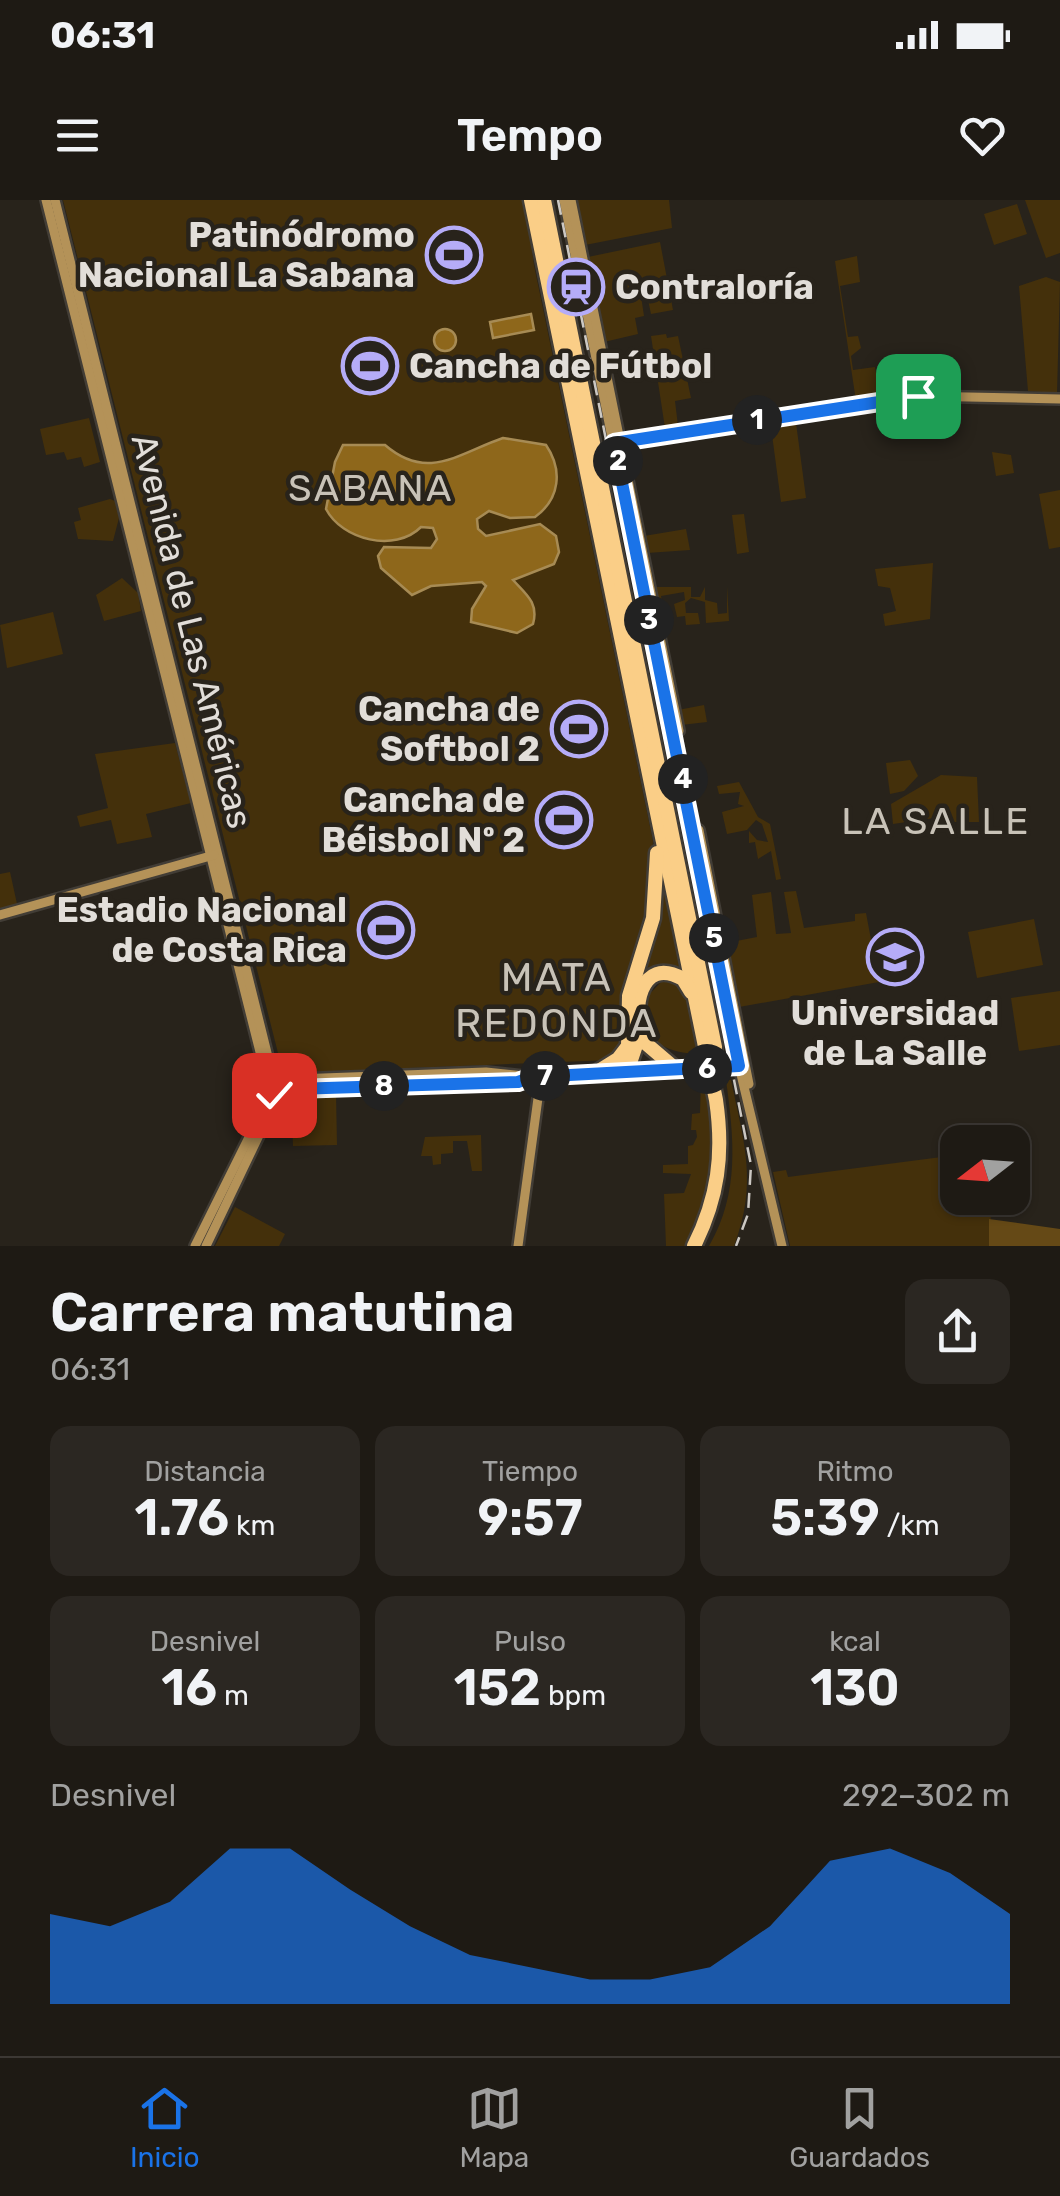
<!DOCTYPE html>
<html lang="es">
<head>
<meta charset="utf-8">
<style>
  body { margin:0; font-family:Rubik,sans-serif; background:#2b2722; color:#f1f3f6; height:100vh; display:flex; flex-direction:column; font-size:38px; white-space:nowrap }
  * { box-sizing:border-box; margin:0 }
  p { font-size:32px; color:#a1a1a0 }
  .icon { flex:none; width:55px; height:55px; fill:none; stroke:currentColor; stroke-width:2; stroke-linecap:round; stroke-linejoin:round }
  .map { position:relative; height:1046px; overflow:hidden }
  .sheet { display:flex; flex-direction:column; background:#1e1a14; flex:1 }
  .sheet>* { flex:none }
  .needle { width:65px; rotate:253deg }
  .controls { position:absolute; left:940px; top:925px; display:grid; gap:20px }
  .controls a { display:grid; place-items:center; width:90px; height:90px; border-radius:20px; background:#1e1a14; box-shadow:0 2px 8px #0004,0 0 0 2px #3c3834; font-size:50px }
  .pin { position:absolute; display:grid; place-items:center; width:85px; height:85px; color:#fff; margin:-42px; border-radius:20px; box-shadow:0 5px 15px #0006 }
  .km { position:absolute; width:50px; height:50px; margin:-25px; border-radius:50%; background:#222; color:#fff; font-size:28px; line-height:50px; text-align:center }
  .round { display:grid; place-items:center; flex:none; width:105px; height:105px; border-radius:20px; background:#2b2722 }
  .headline { display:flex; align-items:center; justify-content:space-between; height:170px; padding:0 50px }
  h1 { font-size:55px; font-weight:600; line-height:75px }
  .metrics { display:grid; grid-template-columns:repeat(3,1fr); gap:15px; height:170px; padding:10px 50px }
  .metrics div { display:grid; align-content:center; border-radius:20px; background:#2b2722; text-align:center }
  .metrics b { font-size:50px; font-weight:600 }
  .metrics small { font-size:28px; font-weight:400 }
  .metrics p { font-size:28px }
  .chart { height:280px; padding:20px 50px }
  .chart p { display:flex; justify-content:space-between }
  .chart svg { width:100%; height:180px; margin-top:10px; fill:#1a73e8; opacity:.7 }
  .status { display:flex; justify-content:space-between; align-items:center; height:70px; padding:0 50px; background:#1e1a14; direction:ltr }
  .status svg { height:28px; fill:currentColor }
  header { display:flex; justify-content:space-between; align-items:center; height:130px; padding:0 50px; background:#1e1a14; font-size:45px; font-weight:600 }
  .tab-bar { display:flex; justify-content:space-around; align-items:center; height:140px; border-top:2px solid #3c3834; background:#1e1a14; font-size:28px; color:#a1a1a0 }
  .tab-bar a { display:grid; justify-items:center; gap:5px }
  .tab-bar .selected { color:#1a73e8 }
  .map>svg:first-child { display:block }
  .green { fill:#44300b }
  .forest { fill:#654916 }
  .water { fill:#8e671b; stroke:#a78b54; stroke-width:2.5 }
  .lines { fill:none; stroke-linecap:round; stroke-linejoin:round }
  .secondary-casing { stroke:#423d36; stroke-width:14 }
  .highway-casing { stroke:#423d36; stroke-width:19 }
  .secondary { stroke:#b49258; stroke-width:9 }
  .highway { stroke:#face87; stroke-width:14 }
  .rail { stroke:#ccc8c3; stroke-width:2.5; stroke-dasharray:15 8; stroke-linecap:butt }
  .secondary-bridge-casing { stroke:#423d36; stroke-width:14; stroke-linecap:butt }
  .secondary-bridge { stroke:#b49258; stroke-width:9 }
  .route-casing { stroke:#fff; stroke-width:20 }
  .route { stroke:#1a73e8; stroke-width:12 }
  .labels { text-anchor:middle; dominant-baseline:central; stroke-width:9; stroke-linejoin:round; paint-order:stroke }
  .poi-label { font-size:35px; font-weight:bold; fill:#e2ded9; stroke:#28231b; text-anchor:end }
  .street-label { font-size:35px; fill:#e2ded9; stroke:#28231b }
  .neighbourhood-label { font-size:38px; letter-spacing:2.5px; fill:#c8c2b7; stroke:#28231b }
  .quarter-label { font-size:40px; letter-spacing:2.5px; fill:#c8c2b7; stroke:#28231b }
</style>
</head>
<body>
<div class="status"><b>06:31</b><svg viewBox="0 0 49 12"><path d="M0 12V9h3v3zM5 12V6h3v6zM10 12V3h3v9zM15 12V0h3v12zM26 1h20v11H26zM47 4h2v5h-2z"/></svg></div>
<header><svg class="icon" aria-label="menu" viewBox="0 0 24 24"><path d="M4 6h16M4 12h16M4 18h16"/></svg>Tempo<svg class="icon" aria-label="heart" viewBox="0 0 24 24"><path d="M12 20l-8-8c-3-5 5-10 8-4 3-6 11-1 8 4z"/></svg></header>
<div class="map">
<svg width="1060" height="1046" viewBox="0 0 1060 1046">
  <rect width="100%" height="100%" fill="#28231b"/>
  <g class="green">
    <path d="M63,0H525L534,65L653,641C649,706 647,804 612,860L307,872L280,861Z"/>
    <polygon points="576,0 669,0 672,28 585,45"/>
    <polygon points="1025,0 1060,0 1060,53 1046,58"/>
    <polygon points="1017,4 1027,34 994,45 984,14"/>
    <polygon points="660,42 673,110 651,114 647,95 641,96 644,116 635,118 638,134 604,142 588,57"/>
    <polygon points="857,56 860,82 840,86 848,137 858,136 861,148 851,156 853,170 875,167 880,198 856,201 835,61"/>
    <polygon points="1046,77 1060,82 1057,193 1028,191 1019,86"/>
    <polygon points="666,134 667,138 678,136 691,198 675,201 678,226 665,228 651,136"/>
    <polygon points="89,218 100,262 84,267 81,257 67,260 64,252 46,255 40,229"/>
    <polygon points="796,223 806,298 781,302 771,227"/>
    <polygon points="992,252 1011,255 1014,273 996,276"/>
    <polygon points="1060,290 1060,347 1049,349 1039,294"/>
    <polygon points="110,299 115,301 119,318 113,341 78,339 74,322 81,320 78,308"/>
    <polygon points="744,314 749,352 737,354 732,315"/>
    <polygon points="686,329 690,350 647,353 644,336"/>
    <polygon points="933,363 930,419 885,426 883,414 896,411 890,388 878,386 875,369"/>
    <polygon points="122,378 138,393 141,411 104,421 96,395"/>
    <polygon points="727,386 729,421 706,423 705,402 691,398 685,403 686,413 698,413 700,424 686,425 685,416 677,417 674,404 685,400 684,392 661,396 667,427 663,427 656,387 691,387 691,397 700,397 705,387 705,400 717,403 718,414 727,413"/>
    <polygon points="53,412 63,454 7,468 0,425"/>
    <polygon points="704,505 707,522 681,525 678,510"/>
    <polygon points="175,543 191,603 146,614 152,637 117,644 111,620 80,627 77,616 108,608 95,554"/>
    <polygon points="910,560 918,576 904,591 890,594 886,563"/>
    <polygon points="941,575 977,577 979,622 949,622 948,616 893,624 891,604"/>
    <polygon points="739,582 758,617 770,624 781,679 776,680 771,651 758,659 755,642 749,643 749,631 757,640 768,642 762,624 756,620 747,630 727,634 722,612 744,606 738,604 740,592 719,594 717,586"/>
    <polygon points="664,663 685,776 643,781 660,724"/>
    <polygon points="10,672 17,704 0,709 0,674"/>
    <polygon points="796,691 804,728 855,721 855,714 866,713 879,782 739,807 726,743 757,737 752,695 771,692 776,734 791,733 784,692"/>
    <polygon points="1034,719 1043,765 977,778 968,732"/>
    <path d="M662,781L674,782L686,796L699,854C663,853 643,840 642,802Z"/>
    <polygon points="1060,791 1060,845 1019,851 1011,798"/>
    <path d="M701,879H708C717,944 716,985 688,1046H666L664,994L684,993L691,974L663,973V965L688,964V946L693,945L697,937L696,930H691L692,914L700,913Z"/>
    <path d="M726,880H731C744,943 758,983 734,1046H709C740,993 734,938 726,880Z"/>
    <polygon points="336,895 337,945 293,946 291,896"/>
    <polygon points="481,935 482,971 472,971 467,941 453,941 453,953 441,954 441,964 433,965 432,956 421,956 425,937"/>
    <polygon points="957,955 958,998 992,998 989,1046 790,1046 773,972 786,970 788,977"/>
    <polygon points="235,1007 285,1034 279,1046 215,1046"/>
  </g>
  <polygon class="forest" points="989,1019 1060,1029 1060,1046 989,1046"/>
  <g class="water">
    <polygon points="531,114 534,130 493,138 490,122"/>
    <circle cx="445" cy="140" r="11"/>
    <path d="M503,238L546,245C563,270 560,299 535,317L510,318L489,311L477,319L478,329L486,336L540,324L556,336L559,352L554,364L513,380C526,394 539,403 533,424L517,433L471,422L472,409L486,386L482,382L431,386L412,395L381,368L378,356L384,347L431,348L437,339L433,328L421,327C395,353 342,340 326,309L335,262L343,245H385C428,282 459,253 503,238Z"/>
  </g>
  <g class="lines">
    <g class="secondary-casing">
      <g id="secondary">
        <polyline points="46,0 263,864 259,917 195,1046"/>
        <polyline points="55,0 273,877 274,904 206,1046"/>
        <polyline points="564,0 739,866 782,1046"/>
        <polyline points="571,0 679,531"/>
        <polyline points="617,242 918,196 1060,199"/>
        <polyline points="699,630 749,884"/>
        <polyline points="0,715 214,655"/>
        <polyline points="273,862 281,873 296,879 486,872 532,877"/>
        <polyline points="271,874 294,889 518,882 532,877 696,869"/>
        <polyline points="518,1046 541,876"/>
      </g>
    </g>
    <g class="highway-casing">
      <g id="highway">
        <path d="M531,0L716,900C724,954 718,998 694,1046"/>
        <polyline points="544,0 715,847"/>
        <path d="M677,870L643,841C631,812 639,754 683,779L691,792"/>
        <polyline points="627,872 639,836"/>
        <polyline points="594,874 618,859 628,846 629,796 653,718 657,653"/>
      </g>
    </g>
    <use href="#secondary" class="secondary"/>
    <use href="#highway" class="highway"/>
    <polyline class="rail" points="558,0 751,965 748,1014 736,1046"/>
    <g class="secondary-bridge-casing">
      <polyline id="secondary-bridge" points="696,869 729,867"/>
    </g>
    <use href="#secondary-bridge" class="secondary-bridge"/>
  </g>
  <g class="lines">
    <g class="route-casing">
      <polyline id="route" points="274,895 274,904 281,893 294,889 518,882 532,877 739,866 614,243 918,196"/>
    </g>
    <use href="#route" class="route"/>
  </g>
  <defs>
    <g id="stadium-ring" transform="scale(2.875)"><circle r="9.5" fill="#28231b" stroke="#b5acf8" stroke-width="1.5"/><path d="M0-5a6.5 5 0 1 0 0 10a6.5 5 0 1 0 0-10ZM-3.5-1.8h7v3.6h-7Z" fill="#b5acf8"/></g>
    <g id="station-ring" transform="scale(2.875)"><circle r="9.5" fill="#28231b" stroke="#b5acf8" stroke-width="1.5"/><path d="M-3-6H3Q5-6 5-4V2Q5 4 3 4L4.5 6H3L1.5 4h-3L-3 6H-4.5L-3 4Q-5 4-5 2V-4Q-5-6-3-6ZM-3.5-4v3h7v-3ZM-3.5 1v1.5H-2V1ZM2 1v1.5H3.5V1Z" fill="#b5acf8"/></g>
    <g id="university-ring" transform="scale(2.875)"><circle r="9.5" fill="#28231b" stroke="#b5acf8" stroke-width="1.5"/><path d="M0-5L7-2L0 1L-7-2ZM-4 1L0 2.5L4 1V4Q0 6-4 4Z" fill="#b5acf8"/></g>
  </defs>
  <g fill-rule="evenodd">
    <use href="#stadium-ring" x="454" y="55"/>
    <use href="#station-ring" x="576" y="87"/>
    <use href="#stadium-ring" x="370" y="166"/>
    <use href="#stadium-ring" x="579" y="529"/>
    <use href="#stadium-ring" x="564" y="620"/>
    <use href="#stadium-ring" x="386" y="730"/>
    <use href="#university-ring" x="895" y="757"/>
  </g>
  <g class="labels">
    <g class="poi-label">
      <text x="415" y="35">Patinódromo<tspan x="415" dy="40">Nacional La Sabana</tspan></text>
      <text x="615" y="87" text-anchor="start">Contraloría</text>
      <text x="409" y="166" text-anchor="start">Cancha de Fútbol</text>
      <text x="540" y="509">Cancha de<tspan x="540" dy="40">Softbol 2</tspan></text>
      <text x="525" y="600">Cancha de<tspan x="525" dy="40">Béisbol Nº 2</tspan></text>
      <text x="347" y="710">Estadio Nacional<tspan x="347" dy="40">de Costa Rica</tspan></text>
      <text x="895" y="813" text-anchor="middle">Universidad<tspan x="895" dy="40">de La Salle</tspan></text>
    </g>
    <g class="street-label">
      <text transform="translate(192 431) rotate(76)">Avenida de Las Américas</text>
    </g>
    <g class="neighbourhood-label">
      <text x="371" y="288">SABANA</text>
      <text x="936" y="621">LA SALLE</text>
    </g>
    <g class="quarter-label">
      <text x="557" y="777">MATA<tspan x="557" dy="46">REDONDA</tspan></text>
    </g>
  </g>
</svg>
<div class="controls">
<a><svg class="needle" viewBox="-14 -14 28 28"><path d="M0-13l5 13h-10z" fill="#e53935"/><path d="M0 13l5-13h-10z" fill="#a1a1a0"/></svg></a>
</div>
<div class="pin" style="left:918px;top:196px;background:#1e9e55"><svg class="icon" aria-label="arrive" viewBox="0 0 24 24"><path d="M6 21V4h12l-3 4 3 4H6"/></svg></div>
<div class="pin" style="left:274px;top:895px;background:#d93025"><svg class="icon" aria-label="check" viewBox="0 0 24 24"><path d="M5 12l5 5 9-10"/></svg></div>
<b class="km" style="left:757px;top:220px">1</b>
<b class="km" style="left:618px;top:261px">2</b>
<b class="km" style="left:649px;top:420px">3</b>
<b class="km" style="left:683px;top:579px">4</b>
<b class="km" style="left:714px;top:738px">5</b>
<b class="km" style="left:707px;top:869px">6</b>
<b class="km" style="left:545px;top:876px">7</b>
<b class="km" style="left:384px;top:886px">8</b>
</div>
<section class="sheet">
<div class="headline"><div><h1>Carrera matutina</h1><p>06:31</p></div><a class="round"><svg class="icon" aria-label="share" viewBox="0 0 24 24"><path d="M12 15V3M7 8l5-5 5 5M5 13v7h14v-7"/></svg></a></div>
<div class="metrics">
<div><p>Distancia</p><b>1.76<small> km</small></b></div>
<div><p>Tiempo</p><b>9:57</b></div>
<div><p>Ritmo</p><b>5:39<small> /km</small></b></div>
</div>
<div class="metrics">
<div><p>Desnivel</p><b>16<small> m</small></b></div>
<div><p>Pulso</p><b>152<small> bpm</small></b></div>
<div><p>kcal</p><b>130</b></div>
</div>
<div class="chart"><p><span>Desnivel</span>292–302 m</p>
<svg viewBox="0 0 160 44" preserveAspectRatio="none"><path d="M0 44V22L10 25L20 19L30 6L40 6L50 16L60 25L70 32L80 35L90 38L100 38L110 35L120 25L130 9L140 6L150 12L160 22V44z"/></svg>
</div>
</section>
<nav class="tab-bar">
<a class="selected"><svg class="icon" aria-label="home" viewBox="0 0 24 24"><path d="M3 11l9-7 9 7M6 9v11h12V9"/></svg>Inicio</a>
<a><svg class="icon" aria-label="map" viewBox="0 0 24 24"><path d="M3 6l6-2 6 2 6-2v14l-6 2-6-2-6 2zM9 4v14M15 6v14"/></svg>Mapa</a>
<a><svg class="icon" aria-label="saved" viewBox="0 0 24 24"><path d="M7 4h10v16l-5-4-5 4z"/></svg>Guardados</a>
</nav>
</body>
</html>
